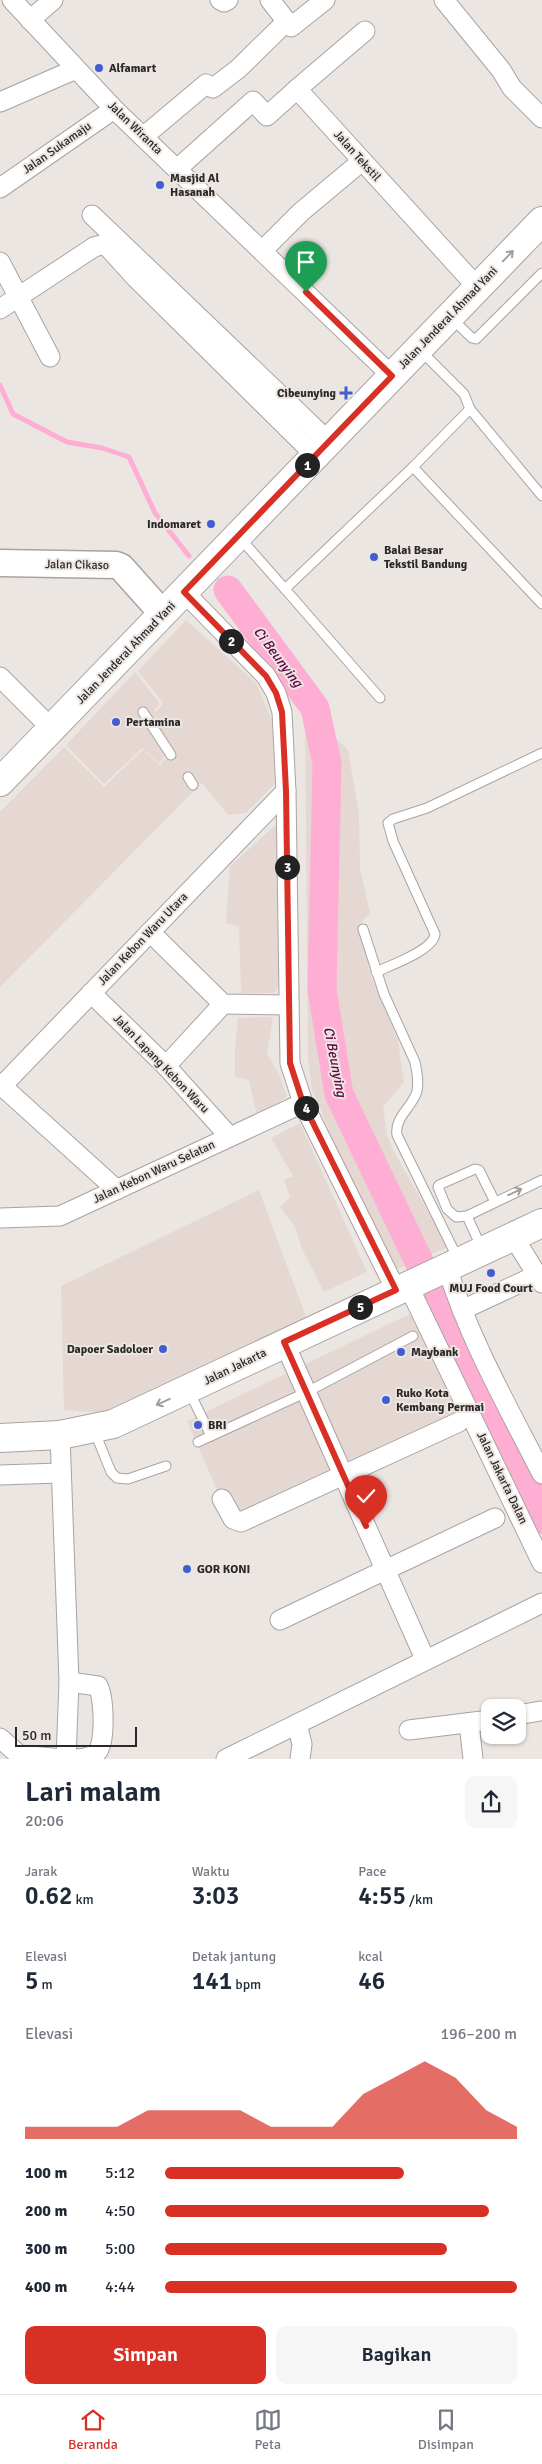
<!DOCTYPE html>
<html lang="id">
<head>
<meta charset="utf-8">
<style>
  body { margin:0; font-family:Signika,sans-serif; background:#f6f6f7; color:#1f2937; height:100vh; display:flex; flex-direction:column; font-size:19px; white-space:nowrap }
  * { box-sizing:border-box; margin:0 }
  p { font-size:16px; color:#747a83 }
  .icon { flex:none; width:28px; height:28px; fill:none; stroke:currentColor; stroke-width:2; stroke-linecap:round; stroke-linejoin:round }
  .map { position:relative; height:1759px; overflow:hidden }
  .side { display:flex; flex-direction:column; background:#fff; flex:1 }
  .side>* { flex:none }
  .tools { position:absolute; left:481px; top:1699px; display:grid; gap:10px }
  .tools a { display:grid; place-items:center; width:45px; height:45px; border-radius:10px; background:#fff; box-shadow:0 1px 4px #0004; font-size:25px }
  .scale { position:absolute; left:15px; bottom:12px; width:122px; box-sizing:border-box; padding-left:5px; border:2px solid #2b2827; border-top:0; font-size:14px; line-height:18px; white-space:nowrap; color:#2b2827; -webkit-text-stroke:4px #ece6e3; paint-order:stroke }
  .pin { position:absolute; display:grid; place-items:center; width:42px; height:42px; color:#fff; margin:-51px -21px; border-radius:50% 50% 50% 0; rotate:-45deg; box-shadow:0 0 5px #0007 }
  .pin .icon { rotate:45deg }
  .km { position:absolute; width:25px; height:25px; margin:-12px; border-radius:50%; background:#222; color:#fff; font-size:14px; line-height:25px; text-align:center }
  .round { display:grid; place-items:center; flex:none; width:52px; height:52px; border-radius:10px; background:#f6f6f7 }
  .summary { display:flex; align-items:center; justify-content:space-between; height:85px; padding:0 25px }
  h1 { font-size:28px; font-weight:600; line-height:38px }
  .stats { display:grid; grid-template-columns:repeat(3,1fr); gap:8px; height:85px; padding:5px 25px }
  .stats div { display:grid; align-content:center }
  .stats b { font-size:25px; font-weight:600 }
  .stats small { font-size:14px; font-weight:400 }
  .stats p { font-size:14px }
  .chart { height:140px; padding:10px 25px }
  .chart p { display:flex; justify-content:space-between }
  .chart svg { width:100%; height:90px; margin-top:5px; fill:#d93025; opacity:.7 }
  .button { display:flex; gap:10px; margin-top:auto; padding:10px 25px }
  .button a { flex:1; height:58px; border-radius:10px; background:#d93025; color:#fff; font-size:20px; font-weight:600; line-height:58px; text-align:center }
  .button a+a { background:#f6f6f7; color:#1f2937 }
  ul { padding:0 25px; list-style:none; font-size:16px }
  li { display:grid; grid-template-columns:80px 60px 1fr; align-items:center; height:38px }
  li i { height:12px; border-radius:6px; background:#d93025 }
  .dock { display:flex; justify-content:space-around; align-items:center; height:70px; border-top:1px solid #e0e1e3; background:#fff; font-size:14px; color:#747a83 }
  .dock a { display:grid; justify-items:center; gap:2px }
  .dock .active { color:#d93025 }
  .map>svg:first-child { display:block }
  .built { fill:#e5d7d2 }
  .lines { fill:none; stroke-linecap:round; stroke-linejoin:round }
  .stream { stroke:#feaed3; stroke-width:5 }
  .river { stroke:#feaed3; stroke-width:29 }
  .lane-casing { stroke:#a9a3a1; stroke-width:11 }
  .street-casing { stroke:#a9a3a1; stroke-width:21 }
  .secondary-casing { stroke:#a9a3a1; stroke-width:29 }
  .primary-casing { stroke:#a9a3a1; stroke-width:30 }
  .lane { stroke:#fff; stroke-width:9 }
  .street { stroke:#fff; stroke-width:19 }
  .secondary { stroke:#fff; stroke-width:26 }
  .primary { stroke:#fff; stroke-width:28 }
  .oneway { stroke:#a09e9e }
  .route-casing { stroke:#fff; stroke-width:10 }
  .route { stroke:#d93025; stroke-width:6 }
  .poi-dot { fill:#415dd0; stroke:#ece6e3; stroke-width:2 }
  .labels { text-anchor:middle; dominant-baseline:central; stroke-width:4; stroke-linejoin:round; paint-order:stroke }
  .poi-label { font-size:12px; font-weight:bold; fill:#2b2827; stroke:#ece6e3; text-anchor:start }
  .street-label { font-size:12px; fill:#2b2827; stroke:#ece6e3 }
  .water-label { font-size:14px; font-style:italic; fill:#63033f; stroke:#ece6e3 }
</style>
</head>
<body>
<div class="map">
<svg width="542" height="1759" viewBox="0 0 542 1759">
  <rect width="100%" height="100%" fill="#ece6e3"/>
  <g class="built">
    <polygon points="186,620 256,683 272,720 275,784 246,813 228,815 202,783 0,987 0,812 64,747 104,787 143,750 160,765 173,750 171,749 159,763 142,748 104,784 66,745 135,672 160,704 154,710 156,712 163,703 138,671"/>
    <polygon points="305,711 348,750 359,814 360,868 370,913 361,923 370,974 398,1040 404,1082 383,1107 387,1135 393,1150 448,1247 395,1270 343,1164 312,1089 308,1060"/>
    <polygon points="277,824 277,921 282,982 274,993 241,993 239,926 226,923 230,866"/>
    <polygon points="273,1017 267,1054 279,1074 287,1097 257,1116 249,1080 235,1077 235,1045 238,1018"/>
    <polygon points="300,1123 367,1272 324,1292 302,1249 295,1227 280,1207 290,1197 284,1180 293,1176 271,1138"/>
    <polygon points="259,1190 306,1317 101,1413 64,1410 61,1286"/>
    <polygon points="416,1311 467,1418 234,1529 187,1421"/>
  </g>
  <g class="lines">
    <polyline class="stream" points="0,385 13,414 67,442 102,448 129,457 155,513 189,556"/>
    <polyline class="river" points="228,590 315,708 327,763 322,990 339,1094 542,1519"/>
    <g class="lane-casing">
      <g id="lane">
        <polyline points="451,318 472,338 476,339 542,273"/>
        <polyline points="470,409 542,496"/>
        <polyline points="413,467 542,604"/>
        <polyline points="240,538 285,589 413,467 470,409 464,394 420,350"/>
        <polyline points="285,589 380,698"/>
        <polyline points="143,712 171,755"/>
        <polyline points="188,777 193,785"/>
        <path d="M363,929L384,994L415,1062C417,1072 419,1082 417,1091C413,1107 394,1117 397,1135L458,1259"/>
        <path d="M376,972C391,965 434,950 435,934L393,841L388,823L393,819L427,808L542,753"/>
        <polyline points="467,1216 456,1217 447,1209 438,1187 439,1185 475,1169 479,1170 495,1202"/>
        <polyline points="482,1249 467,1216 542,1180"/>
        <polyline points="189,1391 211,1436"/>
        <polyline points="94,1430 111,1472 117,1478 128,1479 166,1466"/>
        <polyline points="198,1442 307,1392 413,1336"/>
      </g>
    </g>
    <g class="street-casing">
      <g id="street">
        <polyline points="12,0 114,109 392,376"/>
        <polyline points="220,0 224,2 228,0"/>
        <polyline points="270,0 291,27 325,0"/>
        <polyline points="444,0 501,70 512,88 542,118"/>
        <polyline points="30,20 53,0"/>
        <polyline points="365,31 297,89 478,288"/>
        <polyline points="0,102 76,69"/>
        <polyline points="143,137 206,84 213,88 238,69 287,21"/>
        <polyline points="177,169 253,101 267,116 297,89"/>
        <polyline points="0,188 114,109"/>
        <polyline points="92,215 329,442"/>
        <polyline points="262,251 301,212 362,161"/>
        <polyline points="0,262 50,357"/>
        <polyline points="0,309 94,247 105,244 136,278 316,456"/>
        <polyline points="184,592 266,676 276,693 282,712 286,791 290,1063 303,1103 396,1290"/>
        <polyline points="0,677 52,729"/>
        <polyline points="150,932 223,1004 289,1005"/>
        <polyline points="91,993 166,1066 229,1136"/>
        <polyline points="166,1066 223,1004"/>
        <polyline points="2,1086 117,1190"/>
        <polyline points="0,1088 286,791"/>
        <polyline points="0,1218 60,1216 303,1103"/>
        <polyline points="513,1236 542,1283"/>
        <path d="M447,1267C469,1339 508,1407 542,1474"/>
        <polyline points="408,1285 542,1563"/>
        <polyline points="462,1310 537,1275"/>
        <polyline points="284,1342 425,1659"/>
        <polyline points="60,1435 69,1682 66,1759"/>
        <polyline points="0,1475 60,1473"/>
        <polyline points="222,1499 233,1519 241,1522 459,1422"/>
        <polyline points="280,1620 495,1518"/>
        <path d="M69,1682L98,1686C104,1697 106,1743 97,1752C90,1759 80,1759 71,1759"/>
        <polyline points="518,1715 540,1711"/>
        <polyline points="469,1723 473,1759"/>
        <polyline points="297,1724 302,1744 300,1759"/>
        <polyline points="409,1730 490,1720"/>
        <polyline points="0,1738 19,1755 63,1759"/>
        <polyline points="226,1759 542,1603"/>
      </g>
    </g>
    <g class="secondary-casing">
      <polyline id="secondary" points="0,563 116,565 121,567 163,614"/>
    </g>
    <g class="primary-casing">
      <g id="primary">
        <polyline points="0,782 542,221"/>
        <polyline points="0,1438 60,1435 113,1424 542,1223"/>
      </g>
    </g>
    <use href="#lane" class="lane"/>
    <use href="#street" class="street"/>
    <use href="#secondary" class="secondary"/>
    <use href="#primary" class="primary"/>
  </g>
  <defs><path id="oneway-shaft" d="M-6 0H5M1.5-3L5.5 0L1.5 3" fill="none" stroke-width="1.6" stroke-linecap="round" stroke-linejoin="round" transform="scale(1.25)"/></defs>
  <g class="oneway">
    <use href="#oneway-shaft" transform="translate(508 256) rotate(-46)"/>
    <use href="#oneway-shaft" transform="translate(515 1192) rotate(-25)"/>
    <use href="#oneway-shaft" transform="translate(163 1402) rotate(156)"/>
  </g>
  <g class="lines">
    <g class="route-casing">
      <polyline id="route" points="306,292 392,376 184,592 266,676 276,693 282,712 286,791 290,1063 303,1103 396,1290 284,1342 366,1526"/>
    </g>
    <use href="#route" class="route"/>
  </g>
  <g class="poi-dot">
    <circle cx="99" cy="68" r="5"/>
    <circle cx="160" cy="185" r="5"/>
    <path d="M343.5 385.5h5v5h5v5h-5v5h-5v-5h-5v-5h5z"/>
    <circle cx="211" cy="524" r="5"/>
    <circle cx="374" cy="557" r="5"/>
    <circle cx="116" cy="722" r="5"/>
    <circle cx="491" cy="1273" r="5"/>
    <circle cx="163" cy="1349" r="5"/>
    <circle cx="401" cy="1352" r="5"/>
    <circle cx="386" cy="1400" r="5"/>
    <circle cx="198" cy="1425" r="5"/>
    <circle cx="187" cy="1569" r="5"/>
  </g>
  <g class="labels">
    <g class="poi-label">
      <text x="109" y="68">Alfamart</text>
      <text x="170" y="178">Masjid Al<tspan x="170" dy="14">Hasanah</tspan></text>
      <text x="336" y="393" text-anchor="end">Cibeunying</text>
      <text x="201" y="524" text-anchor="end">Indomaret</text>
      <text x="384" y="550">Balai Besar<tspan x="384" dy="14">Tekstil Bandung</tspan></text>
      <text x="126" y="722">Pertamina</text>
      <text x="491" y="1288" text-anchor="middle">MUJ Food Court</text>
      <text x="153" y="1349" text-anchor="end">Dapoer Sadoloer</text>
      <text x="411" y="1352">Maybank</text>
      <text x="396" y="1393">Ruko Kota<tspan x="396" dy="14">Kembang Permai</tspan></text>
      <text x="208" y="1425">BRI</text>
      <text x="197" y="1569">GOR KONI</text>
    </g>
    <g class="street-label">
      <text transform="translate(135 128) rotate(44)">Jalan Wiranta</text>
      <text transform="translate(57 148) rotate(-35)">Jalan Sukamaju</text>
      <text transform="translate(357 156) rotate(48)">Jalan Tekstil</text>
      <text transform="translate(448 318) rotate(-46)">Jalan Jenderal Ahmad Yani</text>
      <text transform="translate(77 565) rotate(1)">Jalan Cikaso</text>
      <text transform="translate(126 653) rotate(-46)">Jalan Jenderal Ahmad Yani</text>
      <text transform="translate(143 939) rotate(-46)">Jalan Kebon Waru Utara</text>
      <text transform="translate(161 1064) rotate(46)">Jalan Lapang Kebon Waru</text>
      <text transform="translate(154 1172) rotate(-25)">Jalan Kebon Waru Selatan</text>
      <text transform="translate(235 1367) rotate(-26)">Jalan Jakarta</text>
      <text transform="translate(502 1478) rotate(64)">Jalan Jakarta Dalan</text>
    </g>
    <g class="water-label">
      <text transform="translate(278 657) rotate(53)">Ci Beunying</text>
      <text transform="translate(335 1062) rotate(79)">Ci Beunying</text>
    </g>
  </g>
</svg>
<div class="tools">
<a><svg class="icon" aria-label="layers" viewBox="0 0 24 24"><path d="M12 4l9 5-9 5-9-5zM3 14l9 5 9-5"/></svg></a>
</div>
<div class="scale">50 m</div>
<div class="pin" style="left:306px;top:292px;background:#1e9e55"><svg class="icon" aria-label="arrive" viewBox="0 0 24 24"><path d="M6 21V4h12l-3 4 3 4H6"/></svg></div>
<div class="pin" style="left:366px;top:1526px;background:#d93025"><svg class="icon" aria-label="check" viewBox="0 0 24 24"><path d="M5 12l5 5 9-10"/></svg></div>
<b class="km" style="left:307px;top:465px">1</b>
<b class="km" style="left:231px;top:641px">2</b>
<b class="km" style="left:287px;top:867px">3</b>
<b class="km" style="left:306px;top:1108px">4</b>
<b class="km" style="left:360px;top:1307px">5</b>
</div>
<section class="side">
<div class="summary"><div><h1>Lari malam</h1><p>20:06</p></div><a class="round"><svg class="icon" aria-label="share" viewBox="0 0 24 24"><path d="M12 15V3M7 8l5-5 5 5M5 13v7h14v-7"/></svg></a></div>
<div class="stats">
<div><p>Jarak</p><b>0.62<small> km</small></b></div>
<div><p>Waktu</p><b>3:03</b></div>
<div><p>Pace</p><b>4:55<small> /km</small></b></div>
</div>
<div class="stats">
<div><p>Elevasi</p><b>5<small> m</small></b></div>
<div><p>Detak jantung</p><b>141<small> bpm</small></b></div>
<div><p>kcal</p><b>46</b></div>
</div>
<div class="chart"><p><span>Elevasi</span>196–200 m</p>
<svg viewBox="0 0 160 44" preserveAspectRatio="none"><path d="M0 44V38L10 38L20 38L30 38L40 30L50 30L60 30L70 30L80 38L90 38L100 38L110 22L120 14L130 6L140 14L150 30L160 38V44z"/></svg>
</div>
<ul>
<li><b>100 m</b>5:12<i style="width:68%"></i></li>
<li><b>200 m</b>4:50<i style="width:92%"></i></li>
<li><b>300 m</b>5:00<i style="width:80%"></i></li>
<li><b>400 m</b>4:44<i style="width:100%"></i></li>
</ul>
<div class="button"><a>Simpan</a><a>Bagikan</a></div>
</section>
<nav class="dock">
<a class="active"><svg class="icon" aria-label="home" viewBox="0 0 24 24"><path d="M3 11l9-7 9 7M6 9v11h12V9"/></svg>Beranda</a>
<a><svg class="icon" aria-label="map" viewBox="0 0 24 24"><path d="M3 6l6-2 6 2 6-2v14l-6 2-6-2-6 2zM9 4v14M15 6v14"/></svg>Peta</a>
<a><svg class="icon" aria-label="saved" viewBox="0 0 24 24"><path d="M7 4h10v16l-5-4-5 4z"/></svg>Disimpan</a>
</nav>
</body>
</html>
